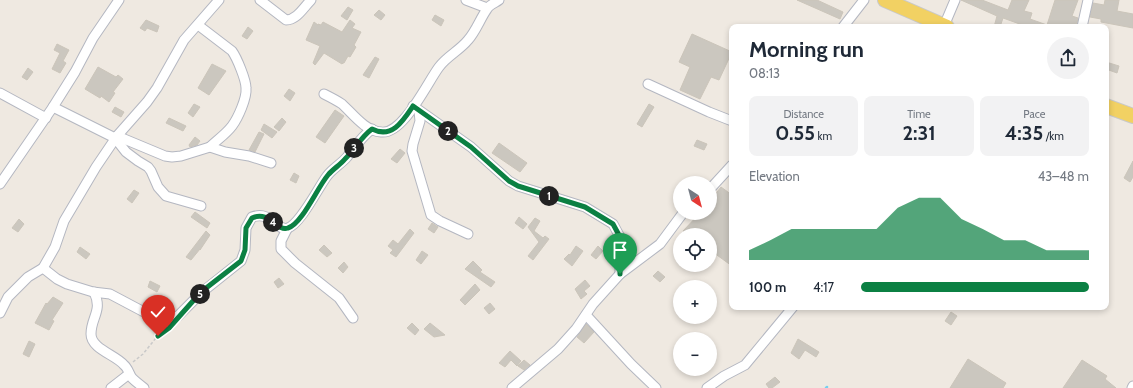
<!DOCTYPE html>
<html lang="en">
<head>
<meta charset="utf-8">
<style>
  body { margin:0; font-family:Cabin,sans-serif; background:#f2f2f3; color:#1f2937; height:100vh; display:flex; flex-direction:column; font-size:15px; white-space:nowrap }
  * { box-sizing:border-box; margin:0 }
  p { font-size:13px; color:#747a83 }
  .icon { flex:none; width:22px; height:22px; fill:none; stroke:currentColor; stroke-width:2; stroke-linecap:round; stroke-linejoin:round }
  .map { position:relative; flex:1; overflow:hidden }
  .details { position:absolute; left:729px; top:24px; width:380px; height:286px; display:flex; flex-direction:column; background:#fff; border-radius:8px; box-shadow:0 2px 6px #0003 }
  .details>* { flex:none }
  .needle { width:26px; rotate:144deg }
  .tools { position:absolute; left:673px; top:176px; display:grid; gap:8px }
  .tools a { display:grid; place-items:center; width:44px; height:44px; border-radius:50%; background:#fff; box-shadow:0 2px 6px #0003; font-size:20px }
  .pin { position:absolute; display:grid; place-items:center; width:34px; height:34px; color:#fff; margin:-41px -17px; border-radius:50% 50% 50% 0; rotate:-45deg; box-shadow:0 0 4px #0007 }
  .pin .icon { rotate:45deg }
  .km { position:absolute; width:20px; height:20px; margin:-10px; border-radius:50%; background:#222; color:#fff; font-size:11px; line-height:20px; text-align:center }
  .round { display:grid; place-items:center; flex:none; width:42px; height:42px; border-radius:21px; background:#f2f2f3 }
  .overview { display:flex; align-items:center; justify-content:space-between; height:68px; padding:0 20px }
  h1 { font-size:22px; font-weight:800; line-height:30px }
  .figures { display:grid; grid-template-columns:repeat(3,1fr); gap:6px; height:68px; padding:4px 20px }
  .figures div { display:grid; align-content:center; border-radius:8px; background:#f2f2f3; text-align:center }
  .figures b { font-size:20px; font-weight:800 }
  .figures small { font-size:11px; font-weight:400 }
  .figures p { font-size:11px }
  .chart { height:112px; padding:8px 20px }
  .chart p { display:flex; justify-content:space-between }
  .chart svg { width:100%; height:72px; margin-top:4px; fill:#0b8043; opacity:.7 }
  ul { padding:0 20px; list-style:none; font-size:13px }
  li { display:grid; grid-template-columns:64px 48px 1fr; align-items:center; height:30px }
  li i { height:10px; border-radius:5px; background:#0b8043 }
  .map>svg:first-child { display:block }
  .lines { fill:none; stroke-linecap:round; stroke-linejoin:round }
  .stream { stroke:#75cff0; stroke-width:2.5 }
  .building { fill:#cbc7bf; stroke:#cbc5ba }
  .minor-casing { stroke:#b4b7c1; stroke-width:11 }
  .primary-casing { stroke:#c9c9c9; stroke-width:16 }
  .path { stroke:#c9c9c9; stroke-width:1.5; stroke-dasharray:3 2; stroke-linecap:butt }
  .minor { stroke:#fff; stroke-width:9 }
  .primary { stroke:#f2d163; stroke-width:14 }
  .route-casing { stroke:#fff; stroke-width:8 }
  .route { stroke:#0b8043; stroke-width:5 }
</style>
</head>
<body>
<div class="map">
<svg width="1133" height="388" viewBox="0 0 1133 388">
  <rect width="100%" height="100%" fill="#efe9e1"/>
  <g class="lines">
    <polyline class="stream" points="826,388 827,387"/>
  </g>
  <g class="building">
    <polygon points="797,0 817,0 843,12 840,19"/>
    <polygon points="961,0 982,0 1008,10 1012,0 1029,0 1024,11 1032,13 1030,19 1047,25 1055,0 1078,0 1072,16 1078,18 1076,27 1028,27 1003,18 1000,27 994,27 997,16"/>
    <polygon points="1105,0 1119,0 1117,11 1133,14 1133,28 1101,22 1101,19 1090,17 1093,3 1104,5"/>
    <polygon points="348,7 353,10 347,20 341,16"/>
    <polygon points="379,10 385,15 381,20 374,15"/>
    <polygon points="435,15 444,20 441,26 432,20"/>
    <polygon points="146,20 159,26 157,32 147,28 145,31 140,28"/>
    <polygon points="350,20 355,24 352,28 361,32 354,45 356,47 350,57 348,56 344,63 343,63 342,64 324,53 315,65 313,63 320,46 306,40 314,22 318,25 318,24 321,25 323,22 342,32"/>
    <polygon points="248,27 253,31 247,39 242,36"/>
    <polygon points="692,34 732,52 719,80 711,77 700,99 680,90 690,67 679,62"/>
    <polygon points="57,44 69,50 63,61 66,63 60,73 52,69 60,53 54,50"/>
    <polygon points="375,57 379,59 369,78 363,75"/>
    <polygon points="1106,62 1119,66 1117,73 1106,69"/>
    <polygon points="212,64 226,71 209,95 198,88"/>
    <polygon points="98,67 116,77 118,75 123,79 113,92 115,93 109,102 101,96 100,98 85,89"/>
    <polygon points="28,68 33,72 27,80 22,77"/>
    <polygon points="289,89 295,93 290,101 284,96"/>
    <polygon points="194,104 200,107 193,117 188,113"/>
    <polygon points="649,104 654,107 642,127 637,124"/>
    <polygon points="115,107 124,112 121,117 112,112"/>
    <polygon points="335,110 344,116 325,143 316,137"/>
    <polygon points="169,118 186,126 183,131 166,123"/>
    <polygon points="282,118 286,122 279,131 274,127"/>
    <polygon points="264,124 277,132 272,138 261,130"/>
    <polygon points="259,132 264,134 255,152 249,150"/>
    <polygon points="195,137 200,141 197,145 190,147 189,145"/>
    <polygon points="697,140 707,144 704,150 694,146"/>
    <polygon points="499,143 527,163 520,172 492,153"/>
    <polygon points="400,149 405,153 397,163 391,159"/>
    <polygon points="1133,161 1133,177 1130,182 1124,178"/>
    <polygon points="294,173 299,176 296,183 290,180"/>
    <polygon points="721,187 732,195 732,266 710,250 710,235 689,235 683,231 700,213 710,213 710,201"/>
    <polygon points="134,190 139,193 132,203 127,199"/>
    <polygon points="195,212 210,223 207,228 191,217"/>
    <polygon points="519,217 527,224 523,229 515,223"/>
    <polygon points="535,218 540,221 534,231 543,238 545,236 549,239 533,260 528,256 539,242 528,227"/>
    <polygon points="19,219 24,224 18,232 12,228"/>
    <polygon points="432,223 438,227 434,233 428,229"/>
    <polygon points="410,229 414,233 396,257 390,253 393,250 388,246 393,240 398,244"/>
    <polygon points="206,231 210,235 200,250 200,249 191,260 186,257"/>
    <polygon points="324,245 332,253 327,257 319,250"/>
    <polygon points="576,246 583,251 572,266 564,259 569,254 570,255"/>
    <polygon points="598,246 603,251 596,259 591,255"/>
    <polygon points="80,247 90,254 86,259 77,252"/>
    <polygon points="422,251 428,255 421,264 416,260"/>
    <polygon points="473,261 482,270 480,272 495,282 491,287 465,269"/>
    <polygon points="344,262 348,267 343,273 338,268"/>
    <polygon points="658,271 665,277 660,282 653,276"/>
    <polygon points="279,278 284,284 278,288 274,282"/>
    <polygon points="585,280 590,286 584,291 587,294 581,299 575,289"/>
    <polygon points="150,281 160,286 157,292 148,287"/>
    <polygon points="475,284 480,290 465,305 460,300"/>
    <polygon points="53,297 63,303 52,320 54,321 49,330 35,323 46,303 47,304"/>
    <polygon points="490,303 495,309 489,314 484,308"/>
    <polygon points="951,312 957,316 951,325 945,321"/>
    <polygon points="412,323 419,330 415,335 407,328"/>
    <polygon points="430,323 445,335 434,337 424,329"/>
    <polygon points="586,324 594,332 584,343 577,337"/>
    <polygon points="798,339 819,352 816,357 805,350 799,359 791,353"/>
    <polygon points="29,341 35,344 29,357 23,354"/>
    <polygon points="510,351 521,361 517,366 511,360 505,367 499,363"/>
    <polygon points="968,359 1006,383 1003,388 950,388"/>
    <polygon points="524,360 530,365 524,370 518,366"/>
    <polygon points="1082,360 1107,376 1105,379 1116,388 1063,388"/>
    <polygon points="775,377 780,382 772,388 769,388 766,384"/>
  </g>
  <g class="lines">
    <g class="minor-casing">
      <g id="minor">
        <path d="M260,0L286,20C297,20 304,7 311,0"/>
        <polyline points="466,0 487,8"/>
        <path d="M198,25L232,51C237,58 246,80 246,88C247,98 238,118 232,126C226,134 217,140 210,147"/>
        <polyline points="944,26 955,0"/>
        <polyline points="843,27 864,0"/>
        <polyline points="1082,27 1088,0"/>
        <polyline points="648,84 709,112 732,121"/>
        <polyline points="0,93 46,118"/>
        <path d="M324,94C330,97 336,100 342,104C353,114 365,131 381,132C403,135 427,83 439,67C447,56 459,51 468,40C476,31 480,19 487,9C489,5 495,3 499,0"/>
        <polyline points="413,106 471,147 509,181 518,186 585,207 613,224 620,237 620,274"/>
        <polyline points="53,107 115,138 126,152 138,161 148,167 151,171 158,187 166,196 201,206"/>
        <polyline points="419,111 420,121 413,144 412,151 431,215 440,221 468,234"/>
        <polyline points="117,136 165,156 172,157 181,156 210,147 225,152 249,156 271,163"/>
        <polyline points="0,184 53,107 75,72 93,38 119,0"/>
        <polyline points="710,189 732,165"/>
        <polyline points="287,229 281,241 281,249 295,263 339,298 353,318"/>
        <path d="M43,268L57,279L67,284L93,292L110,294L144,312L173,317L178,316L201,293L241,261L245,250L246,228L252,217C272,210 276,232 288,228C301,223 318,188 327,176C332,169 341,164 347,157C355,147 361,137 372,129"/>
        <path d="M94,292C103,311 91,317 91,334C91,349 116,355 124,365C128,368 129,374 132,378C136,382 140,385 144,388"/>
        <polyline points="0,313 8,297 28,277 43,268 55,247 64,221 96,167 117,136 147,102 157,88 184,40 219,0"/>
        <polyline points="586,315 631,364 656,388"/>
        <polyline points="111,388 129,374"/>
        <polyline points="512,388 558,349 576,329 593,304 620,274 660,244 683,213"/>
        <polyline points="707,388 724,376 745,365 793,307"/>
        <polyline points="1132,388 1133,386"/>
      </g>
    </g>
    <g class="primary-casing">
      <g id="primary">
        <polyline points="885,0 947,27"/>
        <polyline points="1106,106 1133,116"/>
      </g>
    </g>
    <polyline class="path" points="133,362 143,354 160,333 171,325"/>
    <use href="#minor" class="minor"/>
    <use href="#primary" class="primary"/>
  </g>
  <g class="lines">
    <g class="route-casing">
      <path id="route" d="M158,336L169,328L201,292L241,261L245,250L246,228L252,218C270,210 276,232 288,228C302,224 317,188 328,175C333,169 340,165 345,159C355,149 361,137 372,129C392,139 403,121 413,106L471,147L509,181L518,186L585,207L613,224L620,237V274"/>
    </g>
    <use href="#route" class="route"/>
  </g>
</svg>
<div class="tools">
<a><svg class="needle" viewBox="-14 -14 28 28"><path d="M0-13l5 13h-10z" fill="#e53935"/><path d="M0 13l5-13h-10z" fill="#747a83"/></svg></a>
<a><svg class="icon" aria-label="locate" viewBox="0 0 24 24"><circle cx="12" cy="12" r="6"/><path d="M12 2v4M12 18v4M2 12h4M18 12h4"/></svg></a>
<a>+</a>
<a>−</a>
</div>
<div class="pin" style="left:620px;top:274px;background:#1e9e55"><svg class="icon" aria-label="arrive" viewBox="0 0 24 24"><path d="M6 21V4h12l-3 4 3 4H6"/></svg></div>
<div class="pin" style="left:158px;top:336px;background:#d93025"><svg class="icon" aria-label="check" viewBox="0 0 24 24"><path d="M5 12l5 5 9-10"/></svg></div>
<b class="km" style="left:549px;top:196px">1</b>
<b class="km" style="left:448px;top:131px">2</b>
<b class="km" style="left:354px;top:148px">3</b>
<b class="km" style="left:273px;top:222px">4</b>
<b class="km" style="left:200px;top:294px">5</b>
<section class="details">
<div class="overview"><div><h1>Morning run</h1><p>08:13</p></div><a class="round"><svg class="icon" aria-label="share" viewBox="0 0 24 24"><path d="M12 15V3M7 8l5-5 5 5M5 13v7h14v-7"/></svg></a></div>
<div class="figures">
<div><p>Distance</p><b>0.55<small> km</small></b></div>
<div><p>Time</p><b>2:31</b></div>
<div><p>Pace</p><b>4:35<small> /km</small></b></div>
</div>
<div class="chart"><p><span>Elevation</span>43–48 m</p>
<svg viewBox="0 0 160 44" preserveAspectRatio="none"><path d="M0 44V38L10 32L20 25L30 25L40 25L50 25L60 25L70 12L80 6L90 6L100 19L110 25L120 32L130 32L140 38L150 38L160 38V44z"/></svg>
</div>
<ul>
<li><b>100 m</b>4:17<i style="width:100%"></i></li>
</ul>
</section>
</div>
</body>
</html>
